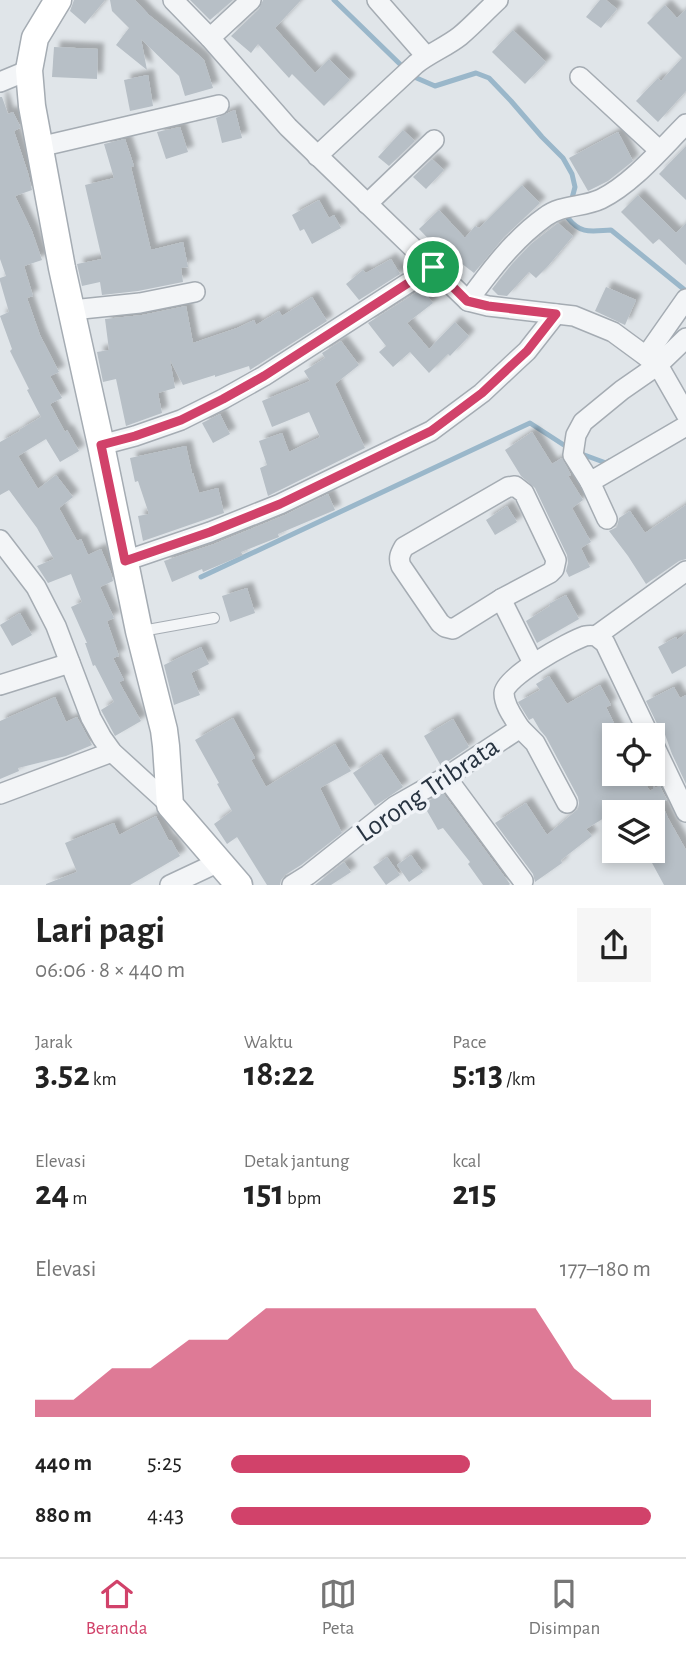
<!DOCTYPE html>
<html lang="id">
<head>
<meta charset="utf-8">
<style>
  body { margin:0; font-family:"Alegreya Sans",sans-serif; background:#f6f6f6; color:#222; height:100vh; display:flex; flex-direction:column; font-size:26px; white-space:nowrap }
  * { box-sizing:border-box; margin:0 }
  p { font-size:23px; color:#767676 }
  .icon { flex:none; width:38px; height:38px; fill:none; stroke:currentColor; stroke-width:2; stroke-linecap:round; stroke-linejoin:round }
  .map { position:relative; height:885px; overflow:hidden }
  .drawer { display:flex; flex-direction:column; background:#fff; flex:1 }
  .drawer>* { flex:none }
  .tools { position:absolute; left:602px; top:723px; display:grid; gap:14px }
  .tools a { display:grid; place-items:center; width:63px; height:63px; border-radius:0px; background:#fff; box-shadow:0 4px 10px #0003; font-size:35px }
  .pin { position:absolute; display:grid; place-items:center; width:60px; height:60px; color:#fff; margin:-30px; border:4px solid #fff; border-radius:50%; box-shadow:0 2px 7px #0007 }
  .round { display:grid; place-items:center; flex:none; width:74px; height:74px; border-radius:0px; background:#f6f6f6 }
  .headline { display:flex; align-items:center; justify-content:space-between; height:119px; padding:0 35px }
  h1 { font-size:38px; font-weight:700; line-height:52px }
  .metrics { display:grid; grid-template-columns:repeat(3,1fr); gap:10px; height:119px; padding:7px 35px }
  .metrics div { display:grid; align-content:center }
  .metrics b { font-size:35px; font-weight:700 }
  .metrics small { font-size:19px; font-weight:400 }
  .metrics p { font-size:19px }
  .chart { height:196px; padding:14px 35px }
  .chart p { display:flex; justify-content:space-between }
  .chart svg { width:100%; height:126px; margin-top:7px; fill:#d1426a; opacity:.7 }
  ul { padding:0 35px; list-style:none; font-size:23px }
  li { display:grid; grid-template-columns:112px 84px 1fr; align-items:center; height:52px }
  li i { height:18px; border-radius:9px; background:#d1426a }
  .tab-bar { display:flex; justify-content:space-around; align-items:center; height:98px; border-top:2px solid #e0e0e0; background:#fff; font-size:19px; color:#767676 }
  .tab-bar a { display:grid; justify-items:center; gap:4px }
  .tab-bar .current { color:#d1426a }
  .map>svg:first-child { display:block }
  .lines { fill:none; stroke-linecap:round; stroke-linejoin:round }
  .stream { stroke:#9ab7ca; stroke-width:5 }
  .building { fill:#b7bfc6; filter:url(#shadow) }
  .lane-casing { stroke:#a5acb3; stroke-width:12 }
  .street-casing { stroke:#a5acb3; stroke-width:22 }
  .secondary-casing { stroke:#a5acb3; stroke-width:29 }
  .lane { stroke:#f3f5f7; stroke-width:10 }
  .street { stroke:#f3f5f7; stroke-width:19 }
  .secondary { stroke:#fff; stroke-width:26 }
  .route-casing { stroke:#fff; stroke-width:14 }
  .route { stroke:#d1426a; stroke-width:9 }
  .labels { text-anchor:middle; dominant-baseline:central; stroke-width:7; stroke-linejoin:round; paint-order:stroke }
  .street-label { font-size:28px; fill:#283441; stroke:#f0f3f7 }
</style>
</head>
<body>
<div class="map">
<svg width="686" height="885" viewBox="0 0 686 885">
  <defs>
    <filter id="shadow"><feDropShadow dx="6" dy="-6" stdDeviation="2" flood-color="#0004"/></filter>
  </defs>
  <rect width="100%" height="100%" fill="#e0e5e9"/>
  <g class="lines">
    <g class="stream">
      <polyline points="334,0 405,69"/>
      <polyline points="412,76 435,86 476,73 489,78 511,101 542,137 563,158 572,174 575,187 571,202"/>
      <path d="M570,212L568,218C581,235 592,231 611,230L686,291"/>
      <polyline points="579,453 606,463 609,461"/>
      <polyline points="201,577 530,423 570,449"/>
    </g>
  </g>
  <g class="building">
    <polygon points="74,0 105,0 85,24 70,11"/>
    <polygon points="110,0 135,0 149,15 200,56 204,60 213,88 185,96 179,76 141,39 147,70 116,45 129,28 112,11"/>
    <polygon points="190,0 233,0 210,20"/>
    <polygon points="263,0 301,0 275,28 315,73 329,59 350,80 324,106 292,74 289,78 258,44 251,53 231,36 259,9"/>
    <polygon points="600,0 606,0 617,9 601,28 586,17"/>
    <polygon points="665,5 677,18 686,9 686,91 658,122 636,101 658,78 661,81 682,58 647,23"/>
    <polygon points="513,30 546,62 525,84 492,52"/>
    <polygon points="54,47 98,49 97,79 52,77"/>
    <polygon points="148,75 153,106 130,111 124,80"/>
    <polygon points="0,97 2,97 8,114 13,112 20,126 20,128 14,131 28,173 32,190 15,196 32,231 42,260 24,266 33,296 27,298 40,335 59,372 50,376 62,398 50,404 65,432 67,430 79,451 60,462 46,439 18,456 38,489 56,475 73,497 59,508 77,541 81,539 88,555 101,549 111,573 113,581 100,587 114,618 107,621 119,656 113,658 124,680 119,682 141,721 115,736 101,710 114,702 95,665 93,666 85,643 87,643 71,607 82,602 71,574 48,583 37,566 54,559 37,528 9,490 0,495 0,442 20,431 19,430 41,417 27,390 29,389 10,351 12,349 0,316 9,312 0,281 0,278 6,276 0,259"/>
    <polygon points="235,110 242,138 222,143 216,118"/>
    <polygon points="180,127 188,152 166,159 157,132"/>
    <polygon points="403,130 415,141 389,166 378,157"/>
    <polygon points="618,132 633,161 608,181 588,191 569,158"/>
    <polygon points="125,139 134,166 131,167 151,250 183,242 188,267 181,268 183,282 138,291 102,295 100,282 82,286 77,264 102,259 85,185 114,178 104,144"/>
    <polygon points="686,146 686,200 659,174"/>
    <polygon points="432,159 444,170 426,189 413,177"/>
    <polygon points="522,185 540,203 504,237 474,273 444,250 441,252 419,229 439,210 465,238 475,226 479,228"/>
    <polygon points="638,195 676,233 686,223 686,265 659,239 653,244 621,212"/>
    <polygon points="319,200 329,218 334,215 341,228 312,244 304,229 300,231 292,215"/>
    <polygon points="558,223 573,236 548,266 536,278 529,272 507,296 498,295 492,289 512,264 531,244"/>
    <polygon points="391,259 400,274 359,300 346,284 363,270 366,273"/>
    <polygon points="606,287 636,300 625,325 595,311"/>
    <polygon points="422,289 433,303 407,323 429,349 455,322 469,336 450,356 448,354 429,373 410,352 393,367 379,352 386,346 368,323"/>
    <polygon points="312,297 327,321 250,370 249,366 215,377 215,375 183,385 170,360 175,388 158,393 162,413 126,426 116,379 103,382 97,352 109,350 105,319 142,315 186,306 193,343 237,328 254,320 256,325 279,311 282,316"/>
    <polygon points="341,341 359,365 335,384 365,448 268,496 260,468 267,465 259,441 282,433 289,452 320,437 309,412 272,427 262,401 310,381 304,371 325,358 322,353"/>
    <polygon points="220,414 230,434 213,443 202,423"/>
    <polygon points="532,432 552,464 562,458 571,475 568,476 583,500 572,508 591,542 581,548 590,567 569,577 566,571 568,563 567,555 535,488 521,476 505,450"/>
    <polygon points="186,446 192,473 193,473 199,493 218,488 224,513 143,541 138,516 149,514 138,481 135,482 130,458"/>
    <polygon points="328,494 335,510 278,534 279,537 241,552 243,555 203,572 202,569 172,582 164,561 214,544 285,515"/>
    <polygon points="686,505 686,559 679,561 646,584 628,556 609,531 617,527 619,518 630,511 645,533"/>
    <polygon points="507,506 517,522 495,535 486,520"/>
    <polygon points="247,588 255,613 230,622 222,596"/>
    <polygon points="566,595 579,619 537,643 526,621 550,606 549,604"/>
    <polygon points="20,613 32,635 12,646 0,625"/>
    <polygon points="686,633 686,666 672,674 658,647 676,637 677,640"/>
    <polygon points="201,647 209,664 191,673 200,695 174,705 164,665"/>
    <polygon points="549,676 567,704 600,685 611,705 606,707 620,735 614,735 614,774 639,774 650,791 653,789 653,784 655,788 660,786 667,800 661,802 668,818 686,850 686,885 664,885 645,850 653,850 653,812 614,812 586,829 592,836 561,860 562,863 535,882 533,874 495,823 526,803 547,835 578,809 579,803 578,797 546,737 540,730 533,718 529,720 518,702 540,690 536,684"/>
    <polygon points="674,687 680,698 686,695 686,784 672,754 663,729 660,730 646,701"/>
    <polygon points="55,697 66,722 77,717 92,745 66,756 18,768 19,771 0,779 0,721"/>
    <polygon points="233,718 255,758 251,760 266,787 335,744 351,771 320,788 342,833 301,865 285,875 281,880 280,885 267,885 237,837 227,844 214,824 232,811 217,784 219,783 195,740"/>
    <polygon points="453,719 469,747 441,766 424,736"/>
    <polygon points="381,754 403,787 375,806 353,773"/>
    <polygon points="443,793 510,884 509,885 483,885 468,864 470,862 443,828 438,830 423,804"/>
    <polygon points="156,816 169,841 171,840 180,856 130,885 46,885 46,884 77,872 65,843 114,823 119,835"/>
    <polygon points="411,855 423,872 409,882 397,865"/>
    <polygon points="387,857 400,875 386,885 373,867"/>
    <polygon points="344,862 351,872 331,885 315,885"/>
  </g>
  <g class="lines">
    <g class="lane-casing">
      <polyline id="lane" points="142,631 214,618"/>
    </g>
    <g class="street-casing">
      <g id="street">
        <polyline points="173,0 210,38 288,127 468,301 488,306 574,316 613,332 658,365 686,414"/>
        <polyline points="377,0 426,56"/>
        <polyline points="210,38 251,0"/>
        <polyline points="580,77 659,150"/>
        <polyline points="0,82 29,70"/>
        <polyline points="39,147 219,105"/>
        <path d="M317,156L416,64C430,53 446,47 460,36C473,25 485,12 498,0"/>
        <polyline points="367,204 434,140"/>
        <path d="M468,301C490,271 514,239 545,217C562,204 582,208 601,199C633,183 661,149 686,124"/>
        <polyline points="72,310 140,303 195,292"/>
        <polyline points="686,338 658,365 622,390 583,422 576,435 573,455 590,482 686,426"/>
        <polyline points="646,356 686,299"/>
        <polyline points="101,445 135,436 181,420 223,399 264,376 433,267"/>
        <polyline points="590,482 607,519"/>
        <path d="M515,486L524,493L556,560L554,569L550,573L501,599L453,629L445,627L440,623L401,566C398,558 400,554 404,547L508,487Z"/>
        <polyline points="0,540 36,587 56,626 91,718 102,738 112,752 170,805"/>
        <polyline points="125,561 210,532 280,504 431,431 482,393 514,363 527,351 556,314"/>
        <polyline points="501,599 533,663"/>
        <polyline points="596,636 686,571"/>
        <polyline points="0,685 70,663"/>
        <polyline points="520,728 535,743 567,803"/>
        <polyline points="653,743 686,812"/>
        <polyline points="446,777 523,881"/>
        <polyline points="0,794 112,752"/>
        <polyline points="170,885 219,862"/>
        <path d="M292,885L308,875L395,806L446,777L520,728C514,718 504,706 504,693C504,677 570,641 585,636C590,635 591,635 596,636L605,643L649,735"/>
      </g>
    </g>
    <g class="secondary-casing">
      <polyline id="secondary" points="58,0 35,38 29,70 32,106 62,268 101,445 139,631 164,730 166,746 170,805 239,885"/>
    </g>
    <use href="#lane" class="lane"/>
    <use href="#street" class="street"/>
    <use href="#secondary" class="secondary"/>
  </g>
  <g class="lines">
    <g class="route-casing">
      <polygon id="route" points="433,267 467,301 488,306 556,314 527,351 514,363 482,393 431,431 280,504 210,532 125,561 101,445 135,436 181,420 223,399 264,376"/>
    </g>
    <use href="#route" class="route"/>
  </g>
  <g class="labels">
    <g class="street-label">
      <text transform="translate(428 790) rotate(-34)">Lorong Tribrata</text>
    </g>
  </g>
</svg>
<div class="tools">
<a><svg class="icon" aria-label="locate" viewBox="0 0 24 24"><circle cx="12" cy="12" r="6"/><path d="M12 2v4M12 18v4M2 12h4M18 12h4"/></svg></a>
<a><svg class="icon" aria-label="layers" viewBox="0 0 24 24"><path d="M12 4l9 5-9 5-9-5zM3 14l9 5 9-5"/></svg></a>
</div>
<div class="pin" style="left:433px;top:267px;background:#1e9e55"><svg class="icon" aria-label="arrive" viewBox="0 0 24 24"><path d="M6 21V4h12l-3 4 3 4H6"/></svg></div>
</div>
<section class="drawer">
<div class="headline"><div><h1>Lari pagi</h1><p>06:06 · 8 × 440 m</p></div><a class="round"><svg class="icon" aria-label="share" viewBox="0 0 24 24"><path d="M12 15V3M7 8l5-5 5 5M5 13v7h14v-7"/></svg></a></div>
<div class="metrics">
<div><p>Jarak</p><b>3.52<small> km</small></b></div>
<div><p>Waktu</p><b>18:22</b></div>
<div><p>Pace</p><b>5:13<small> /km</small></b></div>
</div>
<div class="metrics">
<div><p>Elevasi</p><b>24<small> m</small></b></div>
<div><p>Detak jantung</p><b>151<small> bpm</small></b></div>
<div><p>kcal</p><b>215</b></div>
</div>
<div class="chart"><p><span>Elevasi</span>177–180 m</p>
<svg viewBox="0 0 160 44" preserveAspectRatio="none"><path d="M0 44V38L10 38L20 27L30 27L40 17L50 17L60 6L70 6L80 6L90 6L100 6L110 6L120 6L130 6L140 27L150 38L160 38V44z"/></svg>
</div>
<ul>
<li><b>440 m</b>5:25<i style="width:57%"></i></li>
<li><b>880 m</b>4:43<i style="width:100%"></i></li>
</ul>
</section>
<nav class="tab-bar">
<a class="current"><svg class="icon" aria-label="home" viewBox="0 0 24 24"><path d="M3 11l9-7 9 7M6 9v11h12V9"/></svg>Beranda</a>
<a><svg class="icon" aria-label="map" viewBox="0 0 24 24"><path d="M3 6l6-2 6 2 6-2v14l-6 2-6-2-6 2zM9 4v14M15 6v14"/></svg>Peta</a>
<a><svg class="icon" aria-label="saved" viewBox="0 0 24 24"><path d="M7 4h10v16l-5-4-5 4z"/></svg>Disimpan</a>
</nav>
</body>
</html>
